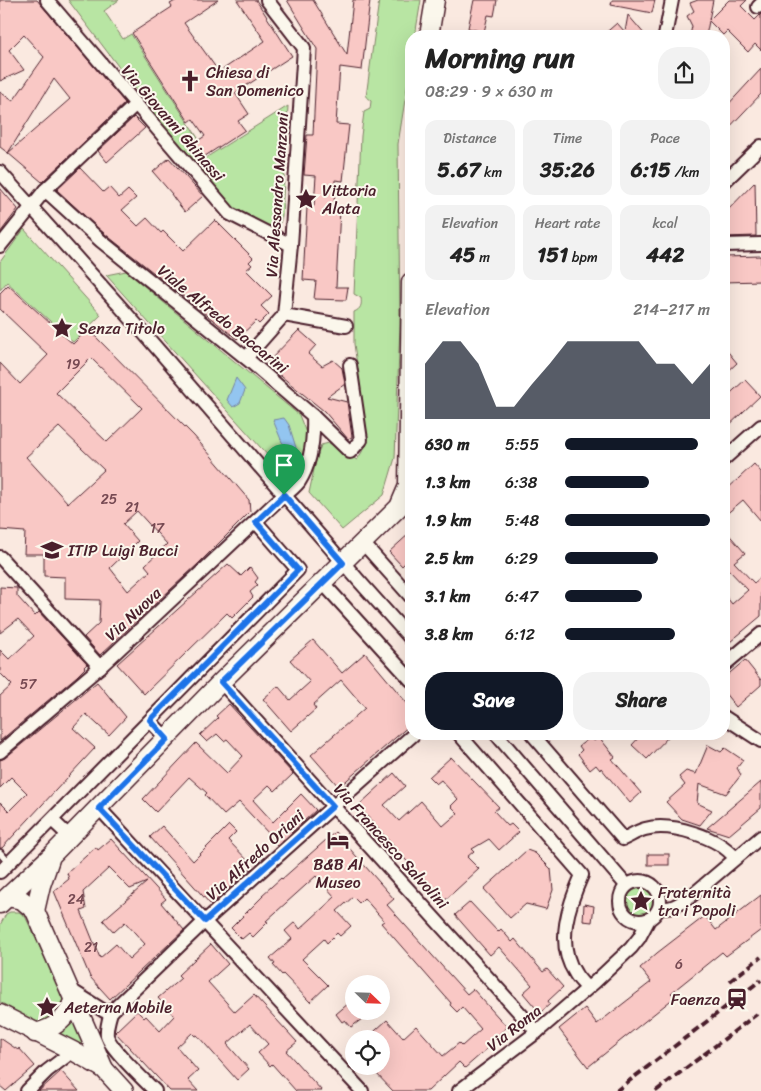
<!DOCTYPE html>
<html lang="en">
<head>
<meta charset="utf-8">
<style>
  body { margin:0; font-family:Sriracha,sans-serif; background:#f2f2f2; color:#222; height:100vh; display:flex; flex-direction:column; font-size:19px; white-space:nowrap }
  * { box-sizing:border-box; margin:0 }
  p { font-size:16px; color:#767676 }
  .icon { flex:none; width:28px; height:28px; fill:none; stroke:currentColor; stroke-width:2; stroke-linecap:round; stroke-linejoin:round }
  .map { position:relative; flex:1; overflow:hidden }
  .sheet { position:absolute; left:405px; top:30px; width:325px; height:710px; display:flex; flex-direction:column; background:#fff; border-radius:20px; box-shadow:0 5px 20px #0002 }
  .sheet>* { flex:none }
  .needle { width:32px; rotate:113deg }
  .buttons { position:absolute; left:345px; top:975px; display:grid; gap:10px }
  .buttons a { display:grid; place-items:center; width:45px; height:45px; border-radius:50%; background:#fff; box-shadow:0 5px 20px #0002; font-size:25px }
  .pin { position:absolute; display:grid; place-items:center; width:42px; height:42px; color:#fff; margin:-51px -21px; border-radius:50% 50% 50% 0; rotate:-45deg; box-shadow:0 0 5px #0007 }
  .pin .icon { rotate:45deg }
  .round { display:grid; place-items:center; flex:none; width:52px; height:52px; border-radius:20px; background:#f2f2f2 }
  .summary { display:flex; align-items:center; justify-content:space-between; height:85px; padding:0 20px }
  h1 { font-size:28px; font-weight:700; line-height:38px }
  .figures { display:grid; grid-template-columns:repeat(3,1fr); gap:8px; height:85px; padding:5px 20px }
  .figures div { display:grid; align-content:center; border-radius:12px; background:#f2f2f2; text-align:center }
  .figures b { font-size:21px; font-weight:700 }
  .figures small { font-size:14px; font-weight:400 }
  .figures p { font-size:14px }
  .chart { height:140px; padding:10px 20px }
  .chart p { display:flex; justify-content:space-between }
  .chart svg { width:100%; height:90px; margin-top:5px; fill:#111827; opacity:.7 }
  .cta { display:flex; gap:10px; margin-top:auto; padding:10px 20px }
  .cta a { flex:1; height:58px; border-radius:20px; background:#111827; color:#fff; font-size:20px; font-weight:700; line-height:58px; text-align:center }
  .cta a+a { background:#f2f2f2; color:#222 }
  ul { padding:0 20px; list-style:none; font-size:16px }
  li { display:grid; grid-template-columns:80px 60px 1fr; align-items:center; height:38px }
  li i { height:12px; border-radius:6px; background:#111827 }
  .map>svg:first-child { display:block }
  .green { fill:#b8e5a3; stroke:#818267 }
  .water { fill:#93c5f0; stroke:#7683a1 }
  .building { fill:#f9c8c5; stroke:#4a1f2b; fill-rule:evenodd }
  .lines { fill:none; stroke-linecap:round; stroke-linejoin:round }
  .lane-casing { stroke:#4a1f2b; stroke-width:10 }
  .street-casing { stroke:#4a1f2b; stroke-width:16 }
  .secondary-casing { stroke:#4a1f2b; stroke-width:21 }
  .lane { stroke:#fbf7ec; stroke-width:6 }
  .street { stroke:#fbf7ec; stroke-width:12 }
  .secondary { stroke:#fbf7ec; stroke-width:18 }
  .rail { stroke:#4a1f2b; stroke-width:4; stroke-dasharray:8 4; stroke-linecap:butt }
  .route-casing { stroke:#fff; stroke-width:10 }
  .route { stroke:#1a73e8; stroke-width:6 }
  .labels { text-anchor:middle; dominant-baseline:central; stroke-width:4; stroke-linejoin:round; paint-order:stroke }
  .number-label { font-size:14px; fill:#764952 }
  .poi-label { font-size:16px; fill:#4a1f2b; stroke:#fbf7ec; text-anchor:start }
  .street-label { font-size:16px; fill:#4a1f2b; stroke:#fbf7ec }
</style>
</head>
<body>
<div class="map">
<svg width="761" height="1091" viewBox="0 0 761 1091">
  <rect width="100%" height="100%" fill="#fae9e0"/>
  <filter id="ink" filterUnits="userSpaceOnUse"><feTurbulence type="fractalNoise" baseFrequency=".02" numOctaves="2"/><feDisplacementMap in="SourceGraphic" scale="10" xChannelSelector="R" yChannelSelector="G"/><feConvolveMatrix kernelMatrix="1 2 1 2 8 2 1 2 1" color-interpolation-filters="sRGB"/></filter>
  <g filter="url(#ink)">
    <g class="green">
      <polygon points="68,0 119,0 104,11 123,39 131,34 198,138 188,145 199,162 288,106 282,216 280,223 273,227 263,226 234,210 196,169"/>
      <path d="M379,0H421L415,36H411V62L398,144L400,324L395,458L384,495L342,530L309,493L316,460L321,445L329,443L357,460L368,442L354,344V312C361,309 362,305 361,298L354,294L361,136L364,112L370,109L371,101L366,97Z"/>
      <polygon points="24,229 101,315 73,342 7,282 0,290 0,262"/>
      <polygon points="126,271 299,415 308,438 301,466 287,477 106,275"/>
      <circle cx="640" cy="901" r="15"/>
      <polygon points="10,912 19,912 25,916 64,998 54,1018 36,1023 0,1002 0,925 6,914"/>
      <polygon points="75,1015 90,1051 54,1032"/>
    </g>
    <g class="water">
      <polygon points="236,378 245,390 240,403 233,407 227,400"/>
      <polygon points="284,418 289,425 297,451 290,451 282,442 273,420"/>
    </g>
    <g class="building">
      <polygon points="0,0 37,0 125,103 42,182 8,153 70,99 54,79 8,153 0,147 0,92 13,101 44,57 24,35 9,50 24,70 0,81"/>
      <polygon points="177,0 218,0 184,23 219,72 265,41 237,0 256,0 292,56 235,93 249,114 238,121 245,130 199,160 190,146 205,136 193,119 189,122 132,33 172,7 170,4"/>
      <polygon points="287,0 313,0 347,55 353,0 370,0 362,70 340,67 336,124 349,125 343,181 335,180 334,209 340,209 336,287 348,287 346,300 314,299 316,281 303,280 307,207 314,206 316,176 304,175 307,135 313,135 317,49"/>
      <polygon points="474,0 497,0 494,16 488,15 484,32 468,28"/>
      <polygon points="612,0 655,0 652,13 611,5"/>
      <polygon points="698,0 713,0 709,20 729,0 747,0 741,6 755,20 761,14 761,50 755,44 748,52 727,31 723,35 709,21 706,36 690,36 692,26 687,16 694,11 690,3"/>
      <polygon points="628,15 646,36 602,36 617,23 625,32"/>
      <polygon points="761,69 761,94 724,133 724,109"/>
      <polygon points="134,117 145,128 107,162 98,151"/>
      <polygon points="169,158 203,196 185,212 176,201 171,194 172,194 153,172"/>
      <polygon points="80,168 103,192 109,187 119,198 128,190 136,198 122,210 138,226 147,218 161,233 163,231 183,251 215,220 253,258 249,262 252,265 246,270 272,296 261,306 269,314 259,324 256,321 237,339 100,230 57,190"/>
      <polygon points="755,182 756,236 724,237 724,214"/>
      <polygon points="0,188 18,209 0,233"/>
      <polygon points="761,256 761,281 724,282 724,257"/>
      <path d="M8,285L73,344L88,329L194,436L249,500L250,512L198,564L100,655L84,637L99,623L100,600L65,599V577L44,576V554H24L25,532L0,530V363L20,384L48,355L0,309V293ZM91,358L142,408L107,442L56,393ZM59,427L104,470L68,503L26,457ZM137,511L167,544L145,565L150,571L128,591L110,568L138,541L123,524Z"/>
      <polygon points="299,330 316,345 308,354 322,366 333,360 342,368 345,384 327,397 347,402 352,437 348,439 324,411 266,364"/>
      <polygon points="724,347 737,363 724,375"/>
      <polygon points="745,380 760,396 724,430 724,399"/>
      <polygon points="754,464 761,472 761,521 743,500 724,516 724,492"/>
      <polygon points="724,529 745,553 734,562 754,583 761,577 761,616 724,647 724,594 732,604 748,590 727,568 724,571"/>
      <polygon points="411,532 411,557 402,566 389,552"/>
      <polygon points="228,564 241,576 250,567 258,578 255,582 258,585 250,592 253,597 232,618 227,613 144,694 117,664"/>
      <polygon points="0,587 17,588 17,596 35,616 39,612 87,664 84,667 85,668 77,676 0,741 0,696 12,685 0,673 0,650 9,659 34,636 18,619 0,633"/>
      <polygon points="313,640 342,673 365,653 411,708 411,724 339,787 311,755 365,708 341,680 313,705 316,709 291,731 263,699 278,686 290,700 310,682 290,660"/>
      <polygon points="745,660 761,680 761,685 736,707 724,692 724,678"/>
      <polygon points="97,682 126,717 109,735 86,714 73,728 95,748 2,848 0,848 0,802 9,811 27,793 11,777 0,788 0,760 5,758"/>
      <polygon points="229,704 293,774 275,791 269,785 253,800 273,822 301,794 316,810 277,846 269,837 270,835 239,802 224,815 205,795 207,793 189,777 156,812 143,799 196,743 227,773 243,756 227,739 224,741 217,734 207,742 200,735 218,718 216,716"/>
      <polygon points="642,734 671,734 647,759 632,745"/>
      <polygon points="591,737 594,741 599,737 615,757 612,759 641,793 630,803 601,768 600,770 596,765 590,770 578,754 582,750 579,746"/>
      <polygon points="708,745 721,752 725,748 743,760 737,768 741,775 726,794 699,784 697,803 712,810 700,825 682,819 666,802 685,785 679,777 686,771 696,774"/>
      <polygon points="451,757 499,807 494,811 508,826 511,824 519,832 499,850 489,839 472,849 474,851 467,857 479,869 443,902 358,806 394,773 405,786 384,805 399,821 421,801 443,826 458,813 451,806 458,799 441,780 436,784 429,777"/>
      <polygon points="761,782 761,808 729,835 707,828"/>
      <polygon points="229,825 236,832 228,840 253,866 211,905 150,837 162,826 193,861"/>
      <polygon points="335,832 394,899 387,905 467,994 473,989 507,1027 487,1045 489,1047 465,1068 459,1062 428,1091 393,1091 374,1071 381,1066 381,1039 366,1039 387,1020 403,1038 416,1026 443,1056 459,1043 462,1046 481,1029 462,1007 457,1012 450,1005 451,1003 381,923 384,921 364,898 359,903 353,897 337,911 351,926 340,936 337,933 327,943 324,939 302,959 328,985 310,1002 283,974 282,975 273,965 275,964 270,958 292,939 285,931 295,922 300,929 335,897 316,876 266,921 268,922 253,937 249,933 242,939 231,928 263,896 262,895 281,878 282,879"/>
      <path d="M111,839L166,899L161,903L184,930L110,999L90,977L54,891L69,879L67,873L96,847L98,850ZM109,868L130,889L147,882L103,920L114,932L125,922L145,944L129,959L116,944L100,958L81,911L86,909L83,892Z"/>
      <polygon points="527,850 535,853 551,869 553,890 546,909 526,904 510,918 484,889"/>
      <rect x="648" y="854" width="21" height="11"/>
      <polygon points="761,895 761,930 726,956 722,952 671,993 675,997 588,1067 559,1029 585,1008 597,1024 651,982 640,968 657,953 705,916 716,930"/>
      <polygon points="470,902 498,932 501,929 512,942 515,939 543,972 547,969 563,987 548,1001 550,1004 540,1013 523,993 532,985 499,947 490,955 455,915"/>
      <polygon points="584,904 594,906 592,922 583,921"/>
      <polygon points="211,944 228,964 208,982 235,1012 254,995 297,1042 286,1051 322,1091 296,1091 272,1064 270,1066 258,1053 268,1044 250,1024 227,1044 249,1069 237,1080 197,1035 195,1036 192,1033 177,1047 198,1071 188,1080 198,1091 170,1091 115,1032 137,1011 144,1018 146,1016 160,1031 174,1016 158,998 181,978 178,975"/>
      <polygon points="349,1003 354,1008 354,1011 356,1011 362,1019 351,1027 345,1020 342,1022 336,1014"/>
      <polygon points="0,1038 18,1050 19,1048 35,1066 6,1091 0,1086"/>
      <polygon points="61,1071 79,1091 39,1091"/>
    </g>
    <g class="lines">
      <g class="lane-casing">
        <polyline id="lane" points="0,853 9,863"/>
      </g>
      <g class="street-casing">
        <g id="street">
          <polyline points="47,0 230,214 291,245"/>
          <polyline points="758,7 761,4"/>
          <polyline points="665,36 672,0"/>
          <polyline points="0,172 141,330 360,582 411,639"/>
          <polyline points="724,182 761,146"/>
          <polyline points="724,245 761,244"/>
          <polyline points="0,246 45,190 136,104"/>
          <polyline points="284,315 346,326"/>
          <polyline points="246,358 284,315 291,245 304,48 267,0"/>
          <polyline points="313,416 350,452 361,440 350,365"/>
          <polyline points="724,459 761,426"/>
          <polyline points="363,543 411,597"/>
          <polyline points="0,557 100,667"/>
          <polyline points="322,582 411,680"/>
          <polyline points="724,665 761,634"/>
          <polyline points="221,682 537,1032"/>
          <polyline points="724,717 761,741"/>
          <polyline points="150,721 167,739"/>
          <path d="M459,734L582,875C569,904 555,943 575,973C578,979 583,983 587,988"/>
          <polyline points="496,734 626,885"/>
          <path d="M532,734L623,839C630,836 637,831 645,829C671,822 719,837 735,858"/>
          <path d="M0,752L100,667L274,504C282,497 293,490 299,482C311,463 314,439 313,416L246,358L101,241L45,190"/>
          <polyline points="99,808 362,1091"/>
          <polyline points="52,820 69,836"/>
          <polyline points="0,872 298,570 256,522"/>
          <circle cx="640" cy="901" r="20"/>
          <path d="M660,907C671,911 680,903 690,897L761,837"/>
          <polyline points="71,990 104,1011 111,1012"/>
          <polyline points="111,1012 205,921 414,734"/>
          <path d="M111,1012C109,1019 106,1028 107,1036C111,1049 144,1080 155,1091"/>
          <polyline points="27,1091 47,1071 73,1051"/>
          <polyline points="459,1091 537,1032 595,982 631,948 639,938 648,921"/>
        </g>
      </g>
      <g class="secondary-casing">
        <g id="secondary">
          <polyline points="429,36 435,0"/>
          <polyline points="8,897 22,900 35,911 104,1069"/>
          <polyline points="0,904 51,856 221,682 399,507 408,486 411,282"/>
          <polyline points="35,911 41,885 50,859"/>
          <polyline points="0,1014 73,1051 104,1069 124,1091"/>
          <path d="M35,1033C56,1028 69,1018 74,997"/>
        </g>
      </g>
      <use href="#lane" class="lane"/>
      <use href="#street" class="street"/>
      <use href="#secondary" class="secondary"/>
      <g class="rail">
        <polyline points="730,981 761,957"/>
        <polyline points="616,1091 761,980"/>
        <polyline points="656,1091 757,1014"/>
      </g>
    </g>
  </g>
  <g class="lines" filter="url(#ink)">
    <g class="route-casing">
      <polygon id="route" points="284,495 343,563 221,682 333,806 205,921 99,808 167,739 150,720 298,570 256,522"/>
    </g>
    <use href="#route" class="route"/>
  </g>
  <defs>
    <g id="church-bare" transform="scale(1.725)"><path d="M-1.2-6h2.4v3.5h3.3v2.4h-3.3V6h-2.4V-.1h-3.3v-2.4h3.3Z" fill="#4a1f2b" stroke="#fbf7ec" stroke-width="2.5" paint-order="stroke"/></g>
    <g id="sight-bare" transform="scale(1.725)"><path d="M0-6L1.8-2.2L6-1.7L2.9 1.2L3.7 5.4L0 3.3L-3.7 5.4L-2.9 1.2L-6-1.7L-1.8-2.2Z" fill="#4a1f2b" stroke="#fbf7ec" stroke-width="2.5" paint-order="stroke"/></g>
    <g id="school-bare" transform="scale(1.725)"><path d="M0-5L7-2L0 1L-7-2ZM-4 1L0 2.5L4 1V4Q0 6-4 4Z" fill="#4a1f2b" stroke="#fbf7ec" stroke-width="2.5" paint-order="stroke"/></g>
    <g id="hotel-bare" transform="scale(1.725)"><path d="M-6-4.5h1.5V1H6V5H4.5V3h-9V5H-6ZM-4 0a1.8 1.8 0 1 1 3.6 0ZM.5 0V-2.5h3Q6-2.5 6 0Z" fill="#4a1f2b" stroke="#fbf7ec" stroke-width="2.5" paint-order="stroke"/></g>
    <g id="station-bare" transform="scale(1.725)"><path d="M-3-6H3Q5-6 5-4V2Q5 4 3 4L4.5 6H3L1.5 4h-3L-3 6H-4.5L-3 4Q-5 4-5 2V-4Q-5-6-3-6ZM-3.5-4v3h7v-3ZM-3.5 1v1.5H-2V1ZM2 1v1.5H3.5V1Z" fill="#4a1f2b" stroke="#fbf7ec" stroke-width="2.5" paint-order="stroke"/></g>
  </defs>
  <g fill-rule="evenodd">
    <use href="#church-bare" x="190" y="81"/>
    <use href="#sight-bare" x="306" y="199"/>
    <use href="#sight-bare" x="62" y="328"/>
    <use href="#school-bare" x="52" y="550"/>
    <use href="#hotel-bare" x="338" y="840"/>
    <use href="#sight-bare" x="641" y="901"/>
    <use href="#station-bare" x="737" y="999"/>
    <use href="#sight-bare" x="47" y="1007"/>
  </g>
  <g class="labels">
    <g class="number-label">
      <text x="73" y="364">19</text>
      <text x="109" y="499">25</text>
      <text x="132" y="507">21</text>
      <text x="157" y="528">17</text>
      <text x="28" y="684">57</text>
      <text x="76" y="899">24</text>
      <text x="91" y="947">21</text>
      <text x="679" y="964">6</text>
    </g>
    <g class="poi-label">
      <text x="206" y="72">Chiesa di<tspan x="206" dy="18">San Domenico</tspan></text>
      <text x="322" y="190">Vittoria<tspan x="322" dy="18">Alata</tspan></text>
      <text x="78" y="328">Senza Titolo</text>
      <text x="68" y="550">ITIP Luigi Bucci</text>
      <text x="338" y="864" text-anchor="middle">B&amp;B Al<tspan x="338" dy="18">Museo</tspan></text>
      <text x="658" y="892">Fraternità<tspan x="658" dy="18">tra i Popoli</tspan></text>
      <text x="720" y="999" text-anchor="end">Faenza</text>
      <text x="64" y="1007">Aeterna Mobile</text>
    </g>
    <g class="street-label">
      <text transform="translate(173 123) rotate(49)">Via Giovanni Ghinassi</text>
      <text transform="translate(277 195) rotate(-86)">Via Alessandro Manzoni</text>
      <text transform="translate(223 319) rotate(39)">Viale Alfredo Baccarini</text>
      <text transform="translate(133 614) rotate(-43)">Via Nuova</text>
      <text transform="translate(391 846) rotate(48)">Via Francesco Salvolini</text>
      <text transform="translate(255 855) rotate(-42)">Via Alfredo Oriani</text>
      <text transform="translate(514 1028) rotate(-38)">Via Roma</text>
    </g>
  </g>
</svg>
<div class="buttons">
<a><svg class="needle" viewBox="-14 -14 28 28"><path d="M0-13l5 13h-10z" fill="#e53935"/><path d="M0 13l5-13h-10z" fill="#767676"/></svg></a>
<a><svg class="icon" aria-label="locate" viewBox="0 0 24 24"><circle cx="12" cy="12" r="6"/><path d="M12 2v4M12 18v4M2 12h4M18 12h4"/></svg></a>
</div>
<div class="pin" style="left:284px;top:495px;background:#1e9e55"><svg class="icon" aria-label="arrive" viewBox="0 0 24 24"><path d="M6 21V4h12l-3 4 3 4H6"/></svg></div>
<section class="sheet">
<div class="summary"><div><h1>Morning run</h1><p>08:29 · 9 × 630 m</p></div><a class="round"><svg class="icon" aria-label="share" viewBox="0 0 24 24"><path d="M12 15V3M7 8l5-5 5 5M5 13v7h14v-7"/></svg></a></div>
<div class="figures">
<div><p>Distance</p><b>5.67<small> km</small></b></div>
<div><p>Time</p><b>35:26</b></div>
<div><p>Pace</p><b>6:15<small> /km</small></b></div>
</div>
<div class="figures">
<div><p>Elevation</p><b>45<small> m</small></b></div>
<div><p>Heart rate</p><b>151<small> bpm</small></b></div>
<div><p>kcal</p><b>442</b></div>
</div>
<div class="chart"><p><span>Elevation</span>214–217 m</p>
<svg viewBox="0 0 160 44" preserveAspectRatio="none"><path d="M0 44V17L10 6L20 6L30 17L40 38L50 38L60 27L70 17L80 6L90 6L100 6L110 6L120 6L130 17L140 17L150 27L160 17V44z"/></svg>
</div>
<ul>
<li><b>630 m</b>5:55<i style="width:92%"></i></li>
<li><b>1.3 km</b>6:38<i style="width:58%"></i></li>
<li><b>1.9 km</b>5:48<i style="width:100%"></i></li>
<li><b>2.5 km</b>6:29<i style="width:64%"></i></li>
<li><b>3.1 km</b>6:47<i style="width:53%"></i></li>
<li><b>3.8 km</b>6:12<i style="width:76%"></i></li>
</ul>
<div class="cta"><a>Save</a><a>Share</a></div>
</section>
</div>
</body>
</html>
